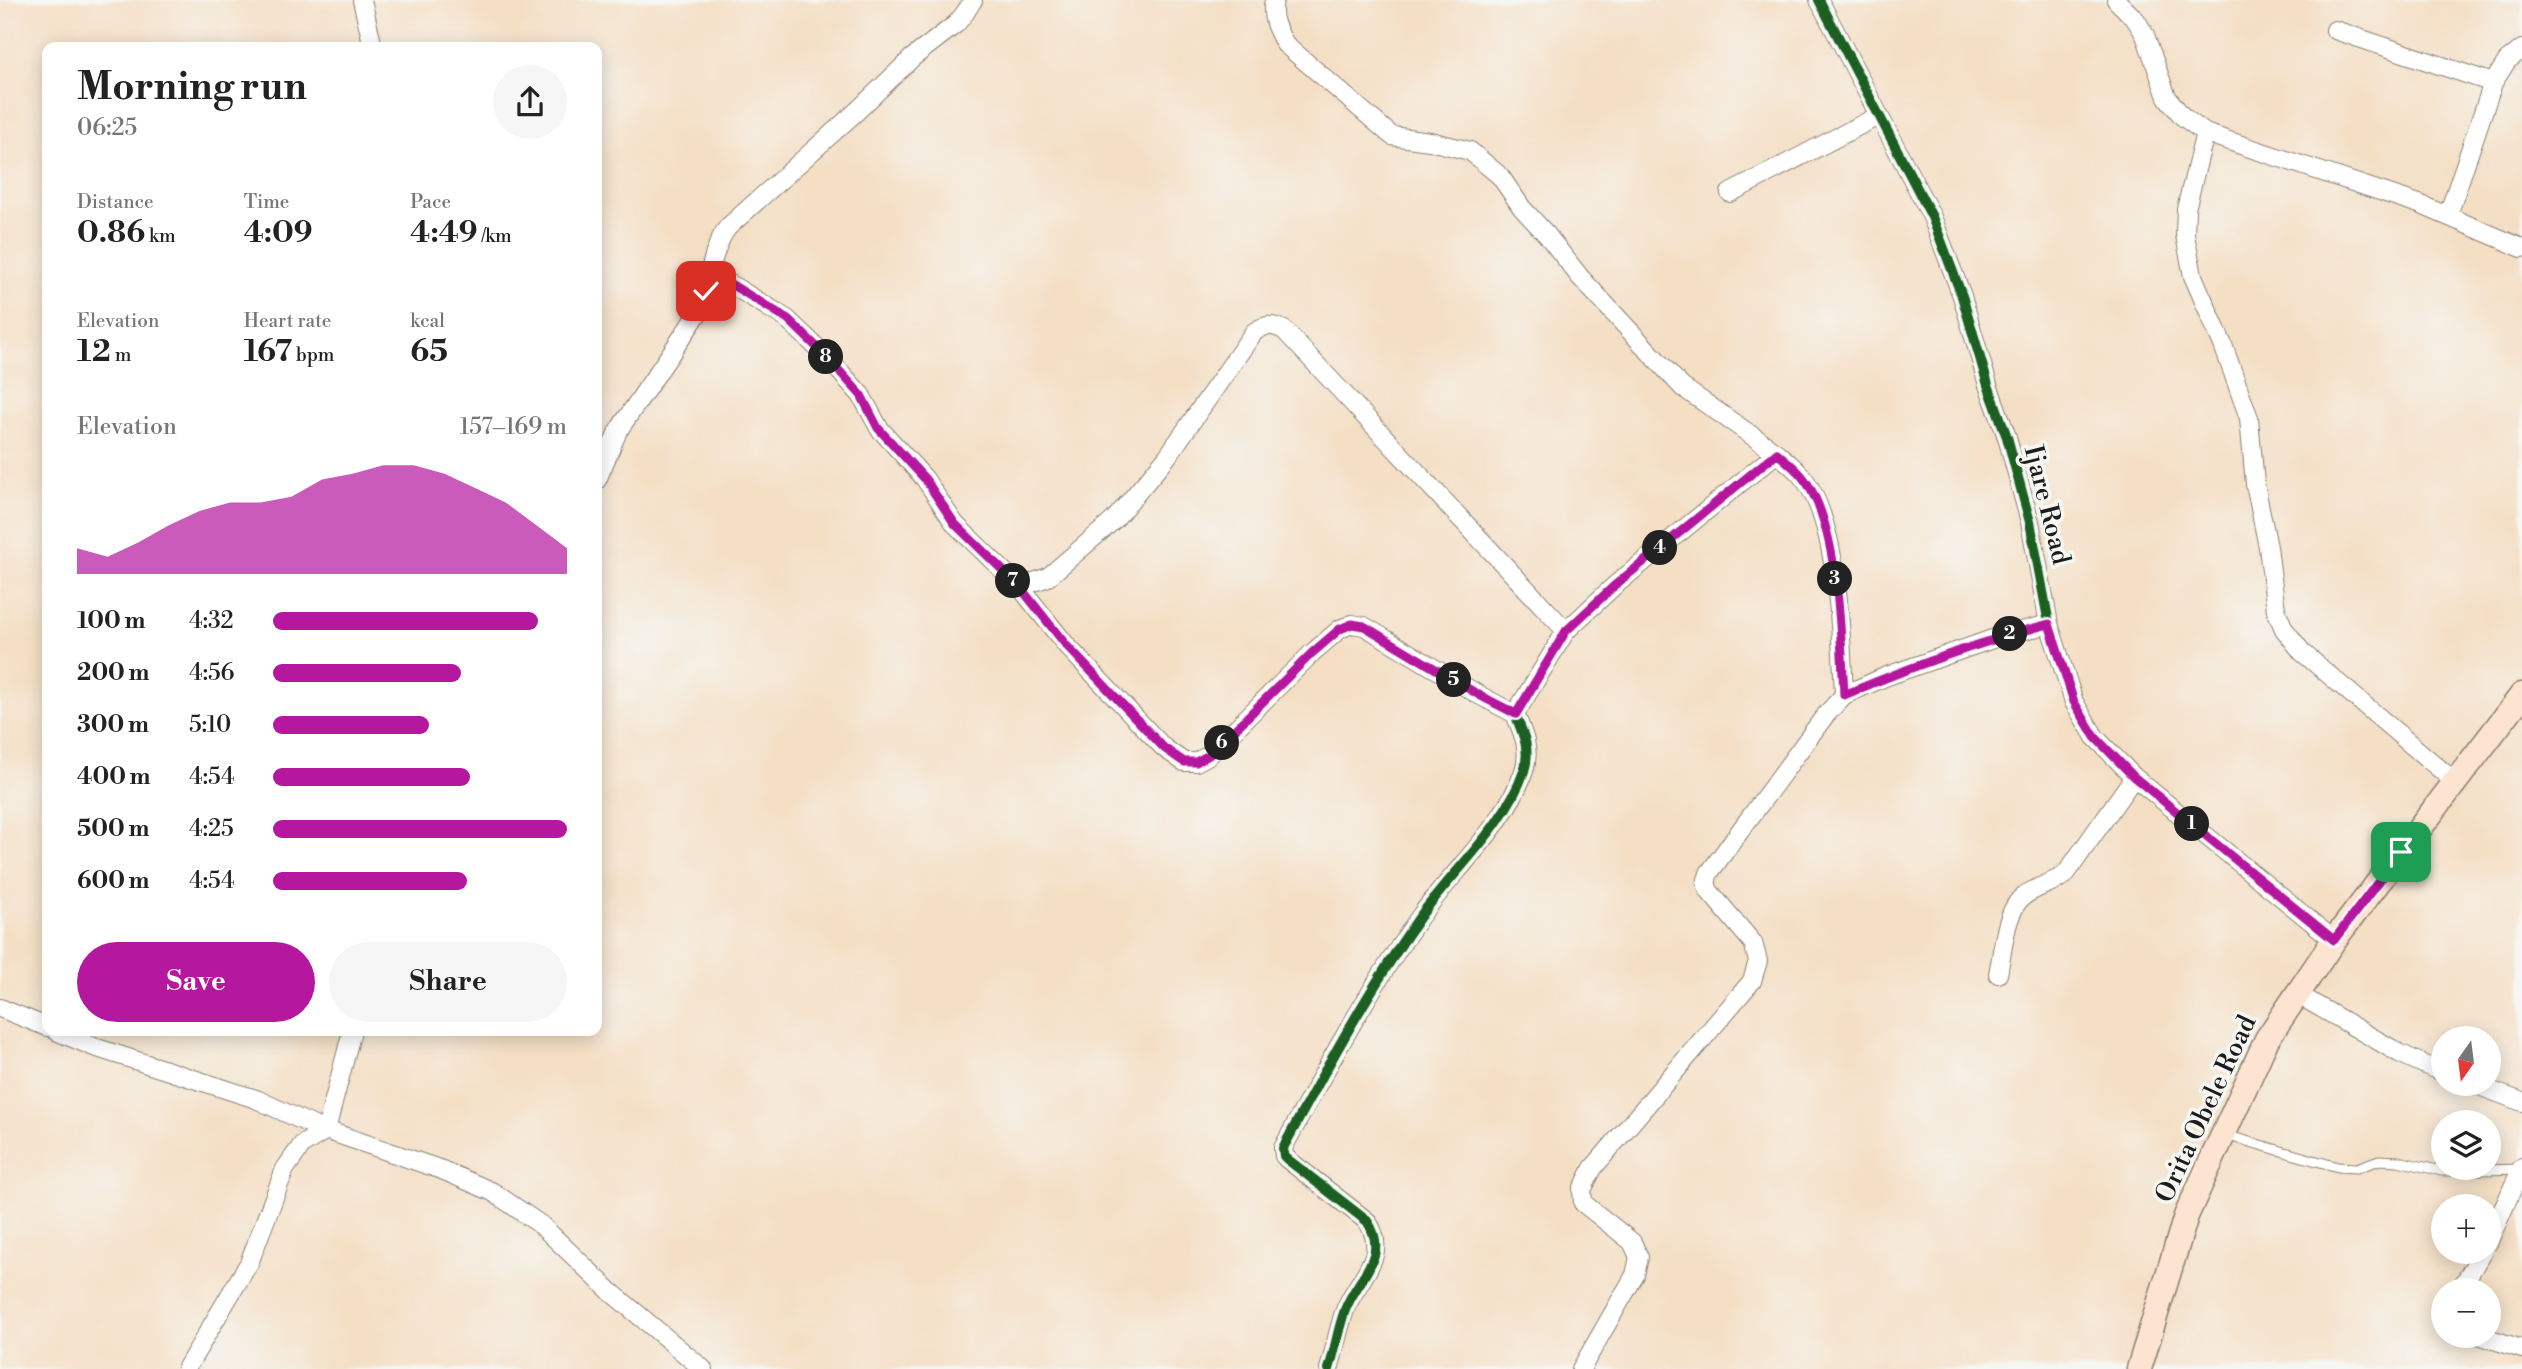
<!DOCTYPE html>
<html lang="en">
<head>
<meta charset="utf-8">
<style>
  body { margin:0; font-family:"Libre Bodoni",serif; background:#f6f6f6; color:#222; height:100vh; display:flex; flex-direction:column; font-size:26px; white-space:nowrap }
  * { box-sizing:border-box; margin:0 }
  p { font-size:23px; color:#767676 }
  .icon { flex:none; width:38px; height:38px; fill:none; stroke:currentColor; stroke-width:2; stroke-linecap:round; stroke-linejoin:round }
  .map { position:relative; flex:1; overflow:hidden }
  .drawer { position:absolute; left:42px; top:42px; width:560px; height:994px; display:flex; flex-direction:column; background:#fff; border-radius:14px; box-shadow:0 4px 18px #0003 }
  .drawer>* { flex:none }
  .needle { width:46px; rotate:194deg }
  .fabs { position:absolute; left:2431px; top:1026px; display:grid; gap:14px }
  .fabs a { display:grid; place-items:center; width:70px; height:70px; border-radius:50%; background:#fff; box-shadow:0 4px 18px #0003; font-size:35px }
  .pin { position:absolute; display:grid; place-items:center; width:60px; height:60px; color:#fff; margin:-30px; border-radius:14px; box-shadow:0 4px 10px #0006 }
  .km { position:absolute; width:35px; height:35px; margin:-18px; border-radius:50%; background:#222; color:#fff; font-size:19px; line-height:35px; text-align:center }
  .round { display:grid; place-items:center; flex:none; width:74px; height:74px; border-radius:37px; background:#f6f6f6 }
  .headline { display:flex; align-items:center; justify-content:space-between; height:119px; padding:0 35px }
  h1 { font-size:38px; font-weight:700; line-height:52px }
  .stats { display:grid; grid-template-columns:repeat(3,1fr); gap:10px; height:119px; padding:7px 35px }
  .stats div { display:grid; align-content:center }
  .stats b { font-size:30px; font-weight:700 }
  .stats small { font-size:19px; font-weight:400 }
  .stats p { font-size:19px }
  .chart { height:196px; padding:14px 35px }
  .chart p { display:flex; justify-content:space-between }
  .chart svg { width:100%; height:126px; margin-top:7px; fill:#b5179e; opacity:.7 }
  .action { display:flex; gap:14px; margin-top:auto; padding:14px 35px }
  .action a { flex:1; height:80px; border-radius:42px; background:#b5179e; color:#fff; font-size:28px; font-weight:700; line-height:80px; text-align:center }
  .action a+a { background:#f6f6f6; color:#222 }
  ul { padding:0 35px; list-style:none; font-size:23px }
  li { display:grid; grid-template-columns:112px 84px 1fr; align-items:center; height:52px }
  li i { height:18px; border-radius:9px; background:#b5179e }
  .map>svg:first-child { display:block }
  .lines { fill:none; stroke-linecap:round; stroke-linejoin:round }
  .lane-casing { stroke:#887e70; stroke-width:11 }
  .street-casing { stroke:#887e70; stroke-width:20 }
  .secondary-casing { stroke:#887e70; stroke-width:27 }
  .lane { stroke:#fff; stroke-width:9 }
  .street { stroke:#fff; stroke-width:18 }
  .secondary { stroke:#fde4d0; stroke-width:24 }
  .cycleway-casing { stroke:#f6f6f2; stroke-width:15 }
  .cycleway { stroke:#1b5e20; stroke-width:10 }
  .route-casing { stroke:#fff; stroke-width:14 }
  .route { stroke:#b5179e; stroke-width:9 }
  .labels { text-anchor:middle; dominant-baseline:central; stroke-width:7; stroke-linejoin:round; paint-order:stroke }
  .street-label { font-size:26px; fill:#1c1c1c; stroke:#f6f6f2 }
</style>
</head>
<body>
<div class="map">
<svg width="2522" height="1369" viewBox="0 0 2522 1369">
  <rect width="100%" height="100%" fill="#f6f6f2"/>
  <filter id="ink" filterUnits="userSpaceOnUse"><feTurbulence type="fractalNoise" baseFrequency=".0143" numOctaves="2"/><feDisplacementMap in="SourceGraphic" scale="14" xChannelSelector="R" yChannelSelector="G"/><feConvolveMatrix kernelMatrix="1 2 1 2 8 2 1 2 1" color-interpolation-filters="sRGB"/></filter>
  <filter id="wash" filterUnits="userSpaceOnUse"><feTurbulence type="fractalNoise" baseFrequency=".00686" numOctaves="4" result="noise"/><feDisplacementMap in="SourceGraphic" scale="28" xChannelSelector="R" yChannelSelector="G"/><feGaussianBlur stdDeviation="1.57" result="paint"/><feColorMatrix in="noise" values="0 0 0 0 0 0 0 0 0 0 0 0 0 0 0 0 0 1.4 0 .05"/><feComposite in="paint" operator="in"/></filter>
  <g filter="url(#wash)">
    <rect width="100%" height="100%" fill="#f4dfc5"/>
  </g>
  <g filter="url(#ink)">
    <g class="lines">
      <g class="lane-casing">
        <polyline id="lane" points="2225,1135 2338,1167 2357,1168 2379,1160 2398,1161 2442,1171 2521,1169"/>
      </g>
      <g class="street-casing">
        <g id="street">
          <polyline points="362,0 373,47"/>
          <path d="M1274,0C1270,17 1277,30 1285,44L1392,136L1430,141L1470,151L1500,176L1522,208L1547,235L1580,277L1682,387L1777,453"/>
          <polyline points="1819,0 1932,217 1962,296 1988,385 2007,437 2030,522 2049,624 2074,702 2095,737 2134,777 2334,940"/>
          <polyline points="2116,0 2136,20 2145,35 2167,97 2182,116 2205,133 2419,204 2522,248"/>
          <polyline points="2335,30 2493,83"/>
          <polyline points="2205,133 2186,209 2185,235 2193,276 2223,345 2249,418 2255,484 2268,547 2276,610 2284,629 2302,652 2455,782"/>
          <polyline points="1730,193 1878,116"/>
          <polyline points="2448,215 2493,83 2507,61 2522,49"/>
          <path d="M711,272L787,319L825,355L861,395L879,428L925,479L955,524L1020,587L1066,645L1164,748L1184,762H1196L1209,755L1312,653L1340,629L1352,624L1364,626L1479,695L1515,714C1523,733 1531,750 1524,771C1506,825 1452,872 1419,918C1368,991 1325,1070 1283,1148L1284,1156L1287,1159L1367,1221C1391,1256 1357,1278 1345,1310C1338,1329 1335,1350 1329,1369"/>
          <path d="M597,480L618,431L699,312C709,286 711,248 728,227L857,111L912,58L956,24L965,13L973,0"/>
          <path d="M1020,587L1048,577L1114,520L1167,457L1254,332C1266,324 1271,324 1284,330L1566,631"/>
          <path d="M1515,714L1566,631L1614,586L1777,453C1785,460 1794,467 1801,475C1839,520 1841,637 1844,695"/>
          <path d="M1998,974C2003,952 2005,908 2025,895C2037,887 2052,883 2065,875L2134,777"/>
          <polyline points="2297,994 2399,1053 2443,1073"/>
          <polyline points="0,1008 47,1027"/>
          <polyline points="56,1031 94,1047 256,1099 314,1126 442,1170 493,1192 541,1225 611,1292 703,1369"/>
          <polyline points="2471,1083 2522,1102"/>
          <polyline points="2488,1243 2522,1167"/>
          <polyline points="2460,1290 2483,1251"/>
          <polyline points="2478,1335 2522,1349"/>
          <polyline points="186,1369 249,1263 285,1169 302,1145 326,1130 352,1031"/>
          <polyline points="1581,1369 1635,1275 1639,1257 1632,1242 1583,1203 1582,1190 1593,1168 1752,981 1758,961 1753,943 1709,891 1706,883 1709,873 1824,717 1844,695 1887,676 1998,637 2049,624"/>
        </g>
      </g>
      <g class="secondary-casing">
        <polyline id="secondary" points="2139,1369 2186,1216 2267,1039 2334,940 2522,695"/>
      </g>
      <use href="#lane" class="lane"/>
      <use href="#street" class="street"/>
      <use href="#secondary" class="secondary"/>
      <g class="cycleway-casing">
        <g id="cycleway">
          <polyline points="1819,0 1932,217 1962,296 1988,385 2007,437 2030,522 2049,624 2074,702 2095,737 2134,777 2334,940"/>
          <path d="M711,272L787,319L825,355L861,395L879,428L925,479L955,524L1020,587L1066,645L1164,748L1184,762H1196L1209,755L1312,653L1340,629L1352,624L1364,626L1479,695L1515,714C1523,733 1531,750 1524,771C1506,825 1452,872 1419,918C1368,991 1325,1070 1283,1148L1284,1156L1287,1159L1367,1221C1391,1256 1357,1278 1345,1310C1338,1329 1335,1350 1329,1369"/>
        </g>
      </g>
      <use href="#cycleway" class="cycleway"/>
    </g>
  </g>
  <g class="lines" filter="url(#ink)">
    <g class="route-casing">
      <path id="route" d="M706,291L711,272L788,319L825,355L861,395L878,428L925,479L955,524L1020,587L1066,645L1164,748L1184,762H1196L1209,755L1312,653L1340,629L1352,624L1364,626L1479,695L1516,714L1566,631L1614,586L1777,453C1785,460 1794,467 1801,475C1839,519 1841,637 1844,695C1910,667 1979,642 2049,624L2074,702L2095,737L2134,777L2334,940L2401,852"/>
    </g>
    <use href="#route" class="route"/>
  </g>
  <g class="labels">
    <g class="street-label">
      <text transform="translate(2047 505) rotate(76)">Ijare Road</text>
      <text transform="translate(2206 1109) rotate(-65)">Orita Obele Road</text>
    </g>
  </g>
</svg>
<div class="fabs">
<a><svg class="needle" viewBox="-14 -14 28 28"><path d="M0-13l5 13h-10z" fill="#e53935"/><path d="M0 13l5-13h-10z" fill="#767676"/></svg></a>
<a><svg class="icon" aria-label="layers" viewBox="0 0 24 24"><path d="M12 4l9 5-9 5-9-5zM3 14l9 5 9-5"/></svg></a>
<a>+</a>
<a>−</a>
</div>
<div class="pin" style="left:2401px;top:852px;background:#1e9e55"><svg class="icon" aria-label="arrive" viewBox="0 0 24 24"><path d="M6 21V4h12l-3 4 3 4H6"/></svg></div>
<div class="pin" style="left:706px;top:291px;background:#d93025"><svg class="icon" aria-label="check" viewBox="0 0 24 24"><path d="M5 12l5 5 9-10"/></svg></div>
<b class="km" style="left:2192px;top:824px">1</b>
<b class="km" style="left:2010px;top:634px">2</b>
<b class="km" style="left:1835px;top:579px">3</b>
<b class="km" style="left:1660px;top:548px">4</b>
<b class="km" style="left:1454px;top:680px">5</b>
<b class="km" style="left:1222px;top:743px">6</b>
<b class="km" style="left:1013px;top:581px">7</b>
<b class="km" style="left:826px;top:357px">8</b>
<section class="drawer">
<div class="headline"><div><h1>Morning run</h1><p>06:25</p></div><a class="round"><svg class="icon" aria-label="share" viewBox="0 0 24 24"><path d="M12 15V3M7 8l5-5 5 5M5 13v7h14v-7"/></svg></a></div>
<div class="stats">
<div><p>Distance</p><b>0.86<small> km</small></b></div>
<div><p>Time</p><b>4:09</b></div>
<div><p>Pace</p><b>4:49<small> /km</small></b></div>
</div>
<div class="stats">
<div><p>Elevation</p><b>12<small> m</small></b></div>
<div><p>Heart rate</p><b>167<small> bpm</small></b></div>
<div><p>kcal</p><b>65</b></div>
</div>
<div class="chart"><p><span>Elevation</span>157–169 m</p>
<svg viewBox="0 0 160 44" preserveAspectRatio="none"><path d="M0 44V35L10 38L20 33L30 27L40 22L50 19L60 19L70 17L80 11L90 9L100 6L110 6L120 9L130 14L140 19L150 27L160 35V44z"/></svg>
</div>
<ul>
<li><b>100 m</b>4:32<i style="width:90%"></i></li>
<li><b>200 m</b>4:56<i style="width:64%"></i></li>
<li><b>300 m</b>5:10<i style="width:53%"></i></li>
<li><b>400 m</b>4:54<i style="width:67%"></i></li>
<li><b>500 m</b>4:25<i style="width:100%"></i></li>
<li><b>600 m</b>4:54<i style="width:66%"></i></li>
</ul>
<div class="action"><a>Save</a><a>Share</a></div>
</section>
</div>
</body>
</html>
